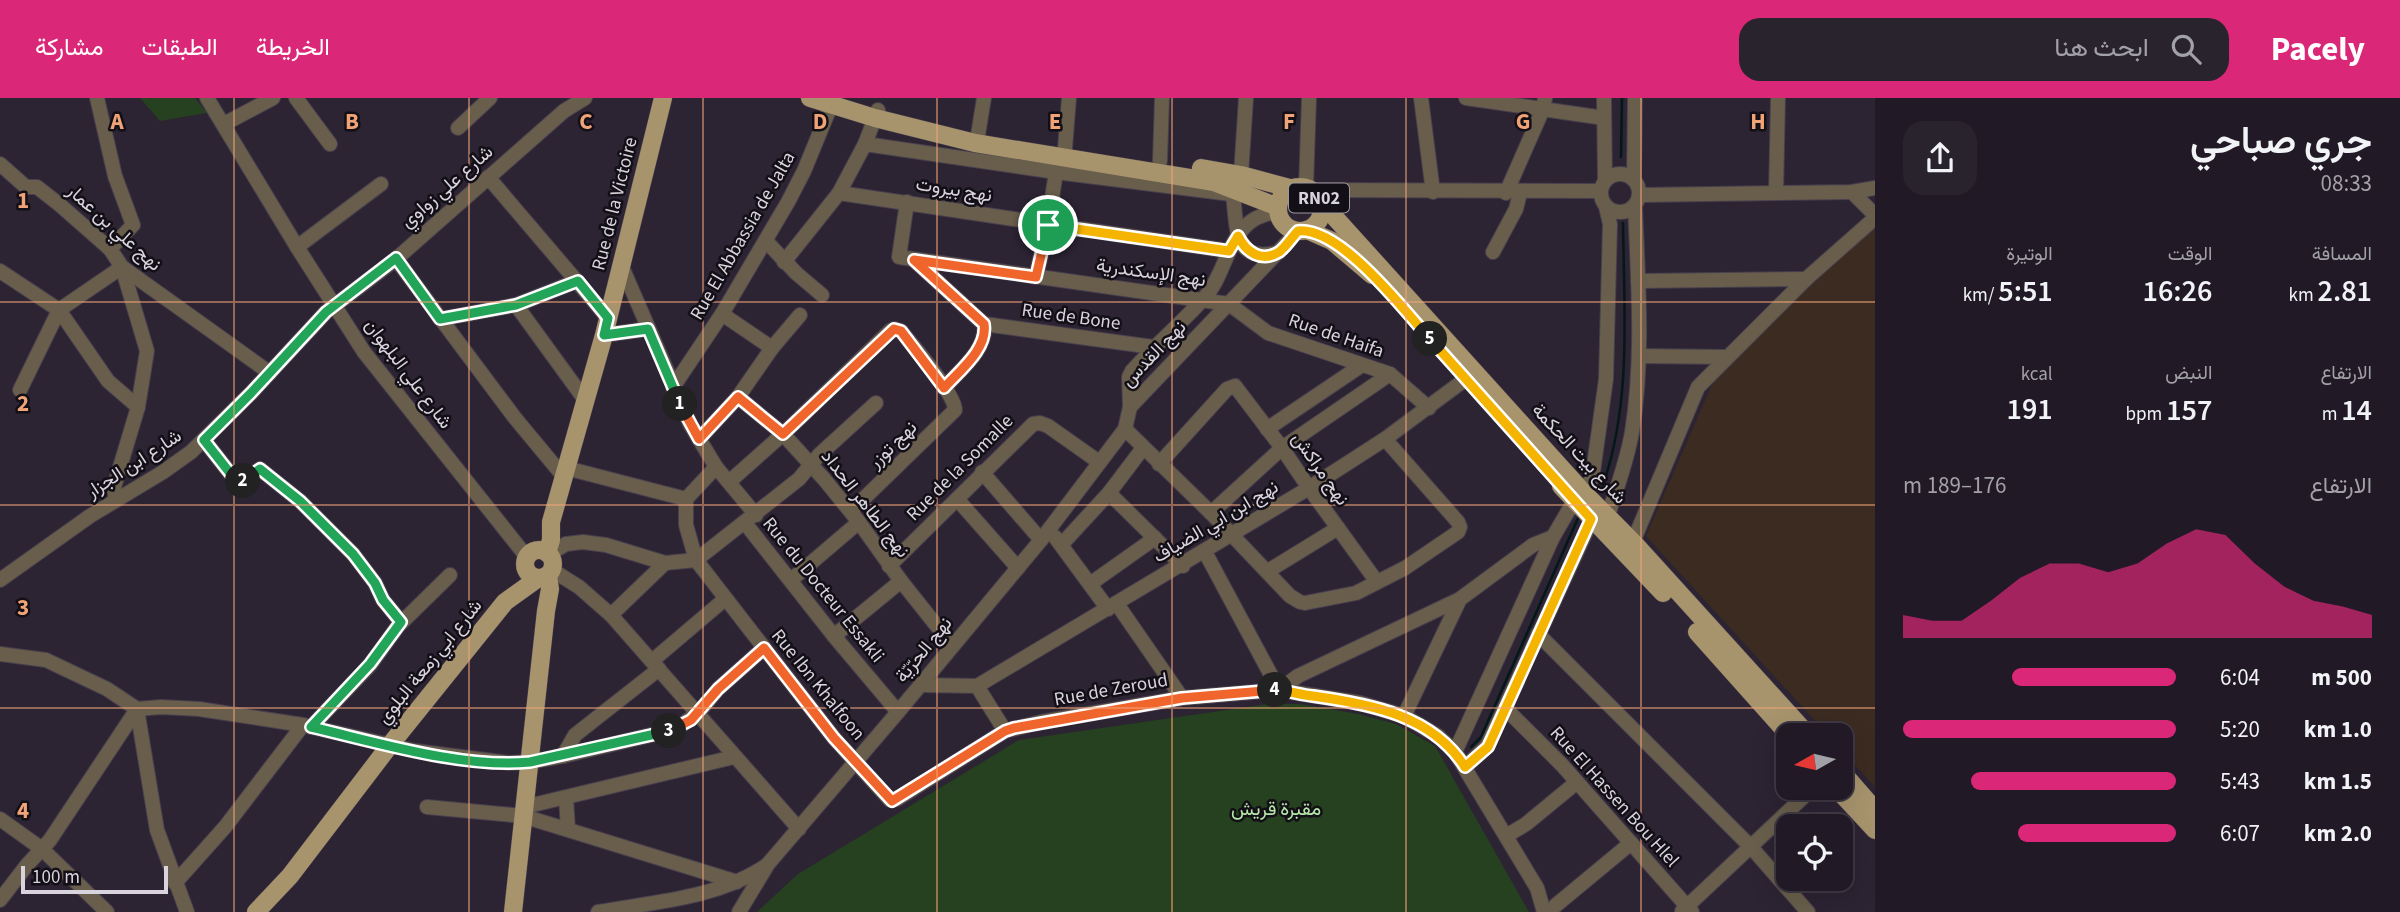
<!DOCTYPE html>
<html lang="ar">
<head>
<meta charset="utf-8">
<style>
  body { margin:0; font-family:"Source Sans 3",Vazirmatn,sans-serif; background:#29232e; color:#f1f3f6; direction:rtl; height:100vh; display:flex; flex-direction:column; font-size:26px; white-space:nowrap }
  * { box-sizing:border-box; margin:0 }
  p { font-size:23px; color:#a2a1a7 }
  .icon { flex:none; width:38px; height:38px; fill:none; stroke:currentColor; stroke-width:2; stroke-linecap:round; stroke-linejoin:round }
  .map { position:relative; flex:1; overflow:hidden; direction:ltr }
  .sheet { display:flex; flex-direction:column; background:#211a26; width:525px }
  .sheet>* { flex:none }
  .needle { width:46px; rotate:262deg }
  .buttons { position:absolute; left:1776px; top:625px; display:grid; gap:14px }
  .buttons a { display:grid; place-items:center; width:77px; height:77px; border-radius:14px; background:#211a26; box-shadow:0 7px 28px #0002,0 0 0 2px #3e3843; font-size:35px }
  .scale { position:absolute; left:21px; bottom:18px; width:147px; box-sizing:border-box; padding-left:7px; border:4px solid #d9d3dd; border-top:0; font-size:19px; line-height:24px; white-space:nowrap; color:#d9d3dd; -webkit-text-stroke:5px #130f16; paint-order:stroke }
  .pin { position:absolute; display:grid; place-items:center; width:60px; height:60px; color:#fff; margin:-30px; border:4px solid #fff; border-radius:50%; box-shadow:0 2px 7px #0007 }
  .km { position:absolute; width:35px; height:35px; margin:-18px; border-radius:50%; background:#222; color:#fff; font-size:19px; line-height:35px; text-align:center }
  .round { display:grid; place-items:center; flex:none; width:74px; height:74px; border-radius:21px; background:#29232e }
  .headline { display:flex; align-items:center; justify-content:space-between; height:119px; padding:0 28px }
  h1 { font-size:38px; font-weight:600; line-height:52px }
  .figures { display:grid; grid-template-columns:repeat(3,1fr); gap:10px; height:119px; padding:7px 28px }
  .figures div { display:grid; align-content:center }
  .figures b { font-size:30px; font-weight:600 }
  .figures small { font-size:19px; font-weight:400 }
  .figures p { font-size:19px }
  .chart { height:196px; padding:14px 28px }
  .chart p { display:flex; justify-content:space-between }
  .chart svg { width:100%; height:126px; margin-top:7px; fill:#db2777; opacity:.7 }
  ul { padding:0 28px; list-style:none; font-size:23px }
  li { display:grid; grid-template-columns:112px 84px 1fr; align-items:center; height:52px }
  li i { height:18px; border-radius:9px; background:#db2777 }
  header { display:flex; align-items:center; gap:42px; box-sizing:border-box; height:98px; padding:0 35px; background:#db2777; color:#fff }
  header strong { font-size:33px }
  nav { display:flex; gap:38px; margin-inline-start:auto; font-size:24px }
  .search { width:490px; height:63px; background:#29232e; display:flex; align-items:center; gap:18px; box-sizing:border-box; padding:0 24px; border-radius:21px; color:#a2a1a7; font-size:26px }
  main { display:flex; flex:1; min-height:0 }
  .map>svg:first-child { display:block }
  .education { fill:#3c2b21 }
  .green { fill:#264120 }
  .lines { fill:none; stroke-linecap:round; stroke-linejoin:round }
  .stream { stroke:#031819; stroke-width:2.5 }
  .minor-casing { stroke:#483f4e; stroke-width:16 }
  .major-casing { stroke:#483f4e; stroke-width:19 }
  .minor { stroke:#685e4b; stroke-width:14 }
  .major { stroke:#a7946d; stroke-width:18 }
  .split-1-casing { stroke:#fff; stroke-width:14 }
  .split-2-casing { stroke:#fff; stroke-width:14 }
  .split-3-casing { stroke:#fff; stroke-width:14 }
  .split-4-casing { stroke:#fff; stroke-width:14 }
  .split-5-casing { stroke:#fff; stroke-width:14 }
  .split-6-casing { stroke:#fff; stroke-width:14 }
  .split-1 { stroke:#f0652b; stroke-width:9 }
  .split-2 { stroke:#22a559; stroke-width:9 }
  .split-3 { stroke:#22a559; stroke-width:9 }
  .split-4 { stroke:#f0652b; stroke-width:9 }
  .split-5 { stroke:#f5b400; stroke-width:9 }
  .split-6 { stroke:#f5b400; stroke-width:9 }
  .grid { fill:none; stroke:#efa377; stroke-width:2; stroke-opacity:0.55 }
  .labels { text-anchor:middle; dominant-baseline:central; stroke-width:5; stroke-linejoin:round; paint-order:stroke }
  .shield { fill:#130f16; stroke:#9e98a1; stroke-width:2 }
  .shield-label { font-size:18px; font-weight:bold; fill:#d9d3dd }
  .street-label { font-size:19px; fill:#d9d3dd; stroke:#130f16 }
  .park-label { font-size:19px; fill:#b5e7a9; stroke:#130f16 }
  .grid-label { font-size:23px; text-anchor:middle; font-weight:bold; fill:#efa377; stroke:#130f16; stroke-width:5; stroke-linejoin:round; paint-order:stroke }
</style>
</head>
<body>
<header>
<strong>Pacely</strong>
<div class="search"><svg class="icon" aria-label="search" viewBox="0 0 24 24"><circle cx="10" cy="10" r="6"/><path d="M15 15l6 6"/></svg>ابحث هنا</div>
<nav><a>الخريطة</a><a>الطبقات</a><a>مشاركة</a></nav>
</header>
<main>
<section class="sheet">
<div class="headline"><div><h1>جري صباحي</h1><p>08:33</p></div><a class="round"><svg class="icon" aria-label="share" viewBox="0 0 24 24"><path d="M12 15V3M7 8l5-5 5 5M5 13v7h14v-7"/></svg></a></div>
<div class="figures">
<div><p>المسافة</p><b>2.81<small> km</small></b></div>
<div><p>الوقت</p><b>16:26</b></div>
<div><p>الوتيرة</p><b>5:51<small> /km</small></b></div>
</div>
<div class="figures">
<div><p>الارتفاع</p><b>14<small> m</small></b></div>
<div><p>النبض</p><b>157<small> bpm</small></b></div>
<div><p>kcal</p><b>191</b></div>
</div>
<div class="chart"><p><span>الارتفاع</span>176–189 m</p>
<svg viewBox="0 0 160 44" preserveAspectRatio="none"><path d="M0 44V36L10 38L20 38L30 31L40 23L50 18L60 18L70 21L80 18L90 11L100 6L110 8L120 18L130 26L140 31L150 33L160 36V44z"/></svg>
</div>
<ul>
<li><b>500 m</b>6:04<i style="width:60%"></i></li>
<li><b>1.0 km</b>5:20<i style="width:100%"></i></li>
<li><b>1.5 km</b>5:43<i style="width:75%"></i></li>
<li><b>2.0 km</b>6:07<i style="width:58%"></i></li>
</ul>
</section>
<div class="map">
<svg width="1875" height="814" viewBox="0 0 1875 814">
  <rect width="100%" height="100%" fill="#2c2333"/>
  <polygon class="education" points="1870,130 1875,130 1875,689 1841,652 1841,637 1828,637 1646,438 1713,284 1754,235"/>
  <g class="green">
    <polygon points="140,0 195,0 207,15 160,23"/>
    <polygon points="1268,606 1300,606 1358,616 1396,626 1435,648 1529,814 757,814 798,776 1019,642"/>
  </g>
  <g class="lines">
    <g class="stream">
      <polyline points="1621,59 1622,0"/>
      <path d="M1603,387C1632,303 1624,212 1623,125"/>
      <polyline points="1471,649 1481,639 1579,418"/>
    </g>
    <g class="minor-casing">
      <g id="minor">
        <polyline points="97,0 115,78 133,127 110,151"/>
        <polyline points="207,0 297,149 364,254 526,458"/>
        <polyline points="296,0 330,46"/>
        <polyline points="1421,0 1433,94"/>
        <polyline points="1466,0 1604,20"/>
        <polyline points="1604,0 1605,83"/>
        <polyline points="224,26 273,0"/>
        <polyline points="458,30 490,0"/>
        <polyline points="978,37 984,0"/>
        <polyline points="865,46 1056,74 1231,96"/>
        <polyline points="1065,50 1069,0"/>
        <polyline points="1160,63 1162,0"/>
        <polyline points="0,66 26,89 37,89 60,107 110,151 122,169 270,275"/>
        <circle cx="1620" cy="95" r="19"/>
        <polyline points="1241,77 1246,0"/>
        <polyline points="488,79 608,220"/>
        <polyline points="1634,82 1635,0"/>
        <polyline points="1306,90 1309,0"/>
        <polyline points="1311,92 1601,93"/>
        <polyline points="1852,94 1875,117"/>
        <polyline points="839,95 1229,153"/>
        <polyline points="1506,95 1543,11 1545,0"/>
        <polyline points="1776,95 1778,0"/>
        <path d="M1233,96C1237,129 1233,167 1279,154"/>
        <polyline points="1640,97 1852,94 1875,90"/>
        <polyline points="907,104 899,159 1229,206 1268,235 1390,276 1429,310"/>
        <polyline points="766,143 796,175 822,197"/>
        <polyline points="297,149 381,86"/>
        <polyline points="1493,154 1516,111 1520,95"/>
        <polyline points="396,161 515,320 564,379"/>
        <path d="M914,162L984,226C988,251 959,273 944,290"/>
        <polyline points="784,164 839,95 865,46 878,12"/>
        <polyline points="622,169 690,326 716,369 756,417"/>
        <polyline points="0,173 59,212 108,283 138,309"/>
        <polyline points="1036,179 1048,126 1056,74"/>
        <polyline points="1638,183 1806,181"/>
        <polyline points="516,207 585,302"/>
        <polyline points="722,216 772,250"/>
        <polyline points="440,221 516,207 577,183"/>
        <polyline points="984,226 1153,249"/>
        <polyline points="604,237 648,231"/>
        <polyline points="1639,258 1726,259"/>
        <polyline points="673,289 722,216 788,104 804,73 834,0"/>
        <polyline points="20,292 59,212 122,169 147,253 138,309 114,389 116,402"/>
        <polyline points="738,299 783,336 824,381 859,424 901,483 952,547"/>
        <polyline points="1130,309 1298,133"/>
        <polyline points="1125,331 1211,415 1290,498 1300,504 1305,505 1356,495 1405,470 1458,434 1460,429 1458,424 1385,341"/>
        <polyline points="1267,331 1362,267"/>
        <polyline points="699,341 738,299 772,250 800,217"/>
        <polyline points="204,342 237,384 241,384 260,371 300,403 353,456 375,485 383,502 401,524"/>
        <polyline points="1159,366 1227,291 1235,288 1282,350 1309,390 1377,484"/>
        <polyline points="566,370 686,401 716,369"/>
        <polyline points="982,374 1041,442"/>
        <path d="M729,384L783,336L890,233L894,231L901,233C913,248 955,296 955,312L851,413"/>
        <polyline points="1109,395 1183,468"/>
        <polyline points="686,401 686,427 696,462 834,640 890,702 897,701 1005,633 1041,624 1182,600 1279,592 1360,605 1404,618 1438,638 1455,654 1537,790 1544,814"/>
        <polyline points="957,401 1018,470"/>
        <polyline points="1211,415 1282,350 1390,276"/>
        <path d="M1608,417C1617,390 1627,363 1632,334C1644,259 1638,183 1635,107"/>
        <polyline points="745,425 834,538 898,614"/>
        <polyline points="1055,439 1108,511"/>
        <polyline points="1633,444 1698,289 1806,181 1875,120"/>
        <polyline points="1062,446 1109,395 1143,350"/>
        <polyline points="1205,454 1279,592"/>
        <polyline points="549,456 566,446 583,444 606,447 665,465 696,462 799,381 819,357 876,305"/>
        <polyline points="889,468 1033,326 1040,325 1048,328 1099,364"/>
        <polyline points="552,472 579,489 611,517 799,731"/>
        <polyline points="1268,473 1338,430"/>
        <polyline points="0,482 90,418 163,374 191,354 251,295 326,214 396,161 564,13 585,0"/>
        <polyline points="791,482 859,424"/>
        <polyline points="1090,486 1155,440"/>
        <polyline points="1117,506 1182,600"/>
        <polyline points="611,517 665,465"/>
        <polyline points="1538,536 1751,749 1808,814"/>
        <polyline points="834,538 901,483"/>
        <polyline points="0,556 46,562 107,591 137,611 161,609 199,611 303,627 415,653 509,665 530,664 563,658 676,631 698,615 718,591 764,550"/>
        <polyline points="652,563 725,501"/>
        <polyline points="921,587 977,588 1005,633"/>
        <polyline points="977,588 1309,390 1385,341 1467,280"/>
        <polyline points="1279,592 1298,578 1460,501 1533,447 1553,439"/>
        <polyline points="137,611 157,732 187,814"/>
        <polyline points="1506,611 1562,667 1692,814"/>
        <polyline points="1404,618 1460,501"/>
        <polyline points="311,629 370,567 398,528 450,477"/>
        <polyline points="1455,654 1553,439 1574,403 1592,381 1606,281 1610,126 1606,109"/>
        <polyline points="563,658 575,637 659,571"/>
        <polyline points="1465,669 1487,648 1592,421"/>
        <polyline points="566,700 568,731"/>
        <polyline points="427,709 523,718 737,784"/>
        <polyline points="524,709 734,659"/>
        <polyline points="0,721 42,751 107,814"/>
        <polyline points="1506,738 1526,726 1577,684"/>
        <polyline points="175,785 225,729 303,627"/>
        <polyline points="0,802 27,767 50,742 137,611"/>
        <polyline points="1555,808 1631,745"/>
        <polyline points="1682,813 1813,690"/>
        <path d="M598,814C655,804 719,800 767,767"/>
        <path d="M739,814L768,766L898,614L1041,442L1125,331L1130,309L1129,279L1132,273C1155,247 1182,225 1205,199C1225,177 1227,139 1253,122C1261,117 1270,115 1278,113"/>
      </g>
    </g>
    <g class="major-casing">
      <g id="major">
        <polyline points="810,0 875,20 975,45 1214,84 1278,109"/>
        <polyline points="1201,70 1241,77 1293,91"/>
        <circle cx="1300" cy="111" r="22"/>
        <polyline points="1320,103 1583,394 1633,444 1808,637"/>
        <polyline points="1307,132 1332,143 1372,177"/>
        <polyline points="1561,388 1663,495"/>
        <circle cx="539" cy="466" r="14"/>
        <polyline points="547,455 551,442 551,424 604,237 663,0"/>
        <polyline points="1697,534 1789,637"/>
        <polyline points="1841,673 1875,712"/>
        <polyline points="1836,690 1875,732"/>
        <polyline points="256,814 290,778 390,647 505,504 537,481"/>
        <polyline points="513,814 546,513 550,491 548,478"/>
      </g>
    </g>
    <use href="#minor" class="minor"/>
    <use href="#major" class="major"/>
  </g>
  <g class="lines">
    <g class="split-1-casing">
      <path id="split-1" d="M680,306L699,341L738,299L783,336L894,231L901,233L944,290C959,273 988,251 984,226L914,162L1036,179L1048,127"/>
    </g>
    <g class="split-2-casing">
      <polyline id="split-2" points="243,383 237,384 204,342 251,295 326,214 396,160 440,221 516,207 578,183 608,220 604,237 648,231 680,306"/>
    </g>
    <g class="split-3-casing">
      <path id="split-3" d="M243,383L260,371L300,403L353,456L375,485L383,502L401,524L370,566L311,629C376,644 464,671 530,664L669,633"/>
    </g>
    <g class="split-4-casing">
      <polyline id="split-4" points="669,633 691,622 718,591 764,550 834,640 892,703 1005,633 1014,630 1182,600 1275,592"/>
    </g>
    <g class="split-5-casing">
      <path id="split-5" d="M1275,592C1287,592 1300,597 1313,598C1370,606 1432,617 1465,669L1488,649L1591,421L1430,241"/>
    </g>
    <g class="split-6-casing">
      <path id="split-6" d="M1048,127L1229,153L1238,138C1246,154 1261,165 1279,154C1286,149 1292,139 1298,133C1341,129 1403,211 1430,241"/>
    </g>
    <use href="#split-1" class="split-1"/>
    <use href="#split-2" class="split-2"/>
    <use href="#split-3" class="split-3"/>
    <use href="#split-4" class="split-4"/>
    <use href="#split-5" class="split-5"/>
    <use href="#split-6" class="split-6"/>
  </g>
  <path class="grid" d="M234,0V814M469,0V814M703,0V814M937,0V814M1172,0V814M1406,0V814M1641,0V814M0,204H1875M0,407H1875M0,610H1875"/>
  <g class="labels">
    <rect class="shield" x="1289" y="85.5" width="60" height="29" rx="5"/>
    <g class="shield-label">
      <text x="1319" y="100">RN02</text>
    </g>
    <g class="street-label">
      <text transform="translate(447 89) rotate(-41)">شارع علي زواوي</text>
      <text transform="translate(954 92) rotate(9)">نهج بيروت</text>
      <text transform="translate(615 106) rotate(-76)">Rue de la Victoire</text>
      <text transform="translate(114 130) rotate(42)">نهج علي بن عمار</text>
      <text transform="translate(743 138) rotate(-60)">Rue El Abbassia de Jalta</text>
      <text transform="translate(1151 175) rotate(8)">نهج الإسكندرية</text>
      <text transform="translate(1071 219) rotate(8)">Rue de Bone</text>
      <text transform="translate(1336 238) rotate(19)">Rue de Haifa</text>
      <text transform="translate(1154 256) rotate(-46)">نهج القدس</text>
      <text transform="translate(408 276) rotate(53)">شارع علي البلهوان</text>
      <text transform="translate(893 347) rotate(-44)">نهج توزر</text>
      <text transform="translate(1579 356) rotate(47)">شارع بيت الحكمة</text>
      <text transform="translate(134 366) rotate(-33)">شارع ابن الجزار</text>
      <text transform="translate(960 370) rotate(-45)">Rue de la Somalle</text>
      <text transform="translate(1320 371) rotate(55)">نهج مراكش</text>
      <text transform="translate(865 406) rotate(52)">نهج الطاهر الحداد</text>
      <text transform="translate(1216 424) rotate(-31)">نهج ابن ابي الضياف</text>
      <text transform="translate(823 492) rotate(51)">Rue du Docteur Essakli</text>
      <text transform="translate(924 552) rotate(-51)">نهج الحرّيّة</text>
      <text transform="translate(430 564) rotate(-51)">شارع ابي زمعة البلوي</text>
      <text transform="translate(818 587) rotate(51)">Rue Ibn Khalfoon</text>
      <text transform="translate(1111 592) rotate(-10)">Rue de Zeroud</text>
      <text transform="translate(1614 699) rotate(48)">Rue El Hassen Bou Hlel</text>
    </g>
    <g class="park-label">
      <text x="1276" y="711">مقبرة قريش</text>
    </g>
  </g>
  <g class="grid-label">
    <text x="117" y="31">A</text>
    <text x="352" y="31">B</text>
    <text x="586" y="31">C</text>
    <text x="820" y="31">D</text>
    <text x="1055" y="31">E</text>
    <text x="1289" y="31">F</text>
    <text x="1523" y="31">G</text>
    <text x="1758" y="31">H</text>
    <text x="23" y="110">1</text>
    <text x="23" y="313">2</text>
    <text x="23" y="517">3</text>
    <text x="23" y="720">4</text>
  </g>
</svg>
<div class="buttons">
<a><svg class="needle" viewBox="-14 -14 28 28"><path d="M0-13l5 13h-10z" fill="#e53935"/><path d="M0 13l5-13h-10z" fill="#a2a1a7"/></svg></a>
<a><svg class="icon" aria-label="locate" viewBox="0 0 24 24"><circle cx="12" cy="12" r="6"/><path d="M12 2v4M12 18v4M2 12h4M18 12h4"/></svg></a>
</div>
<div class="scale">100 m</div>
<div class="pin" style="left:1048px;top:127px;background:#1e9e55"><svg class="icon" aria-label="arrive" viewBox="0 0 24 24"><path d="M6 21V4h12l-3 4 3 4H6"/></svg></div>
<b class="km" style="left:680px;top:306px">1</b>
<b class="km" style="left:243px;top:383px">2</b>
<b class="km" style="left:669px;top:633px">3</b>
<b class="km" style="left:1275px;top:592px">4</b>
<b class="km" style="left:1430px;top:241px">5</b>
</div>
</main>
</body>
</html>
